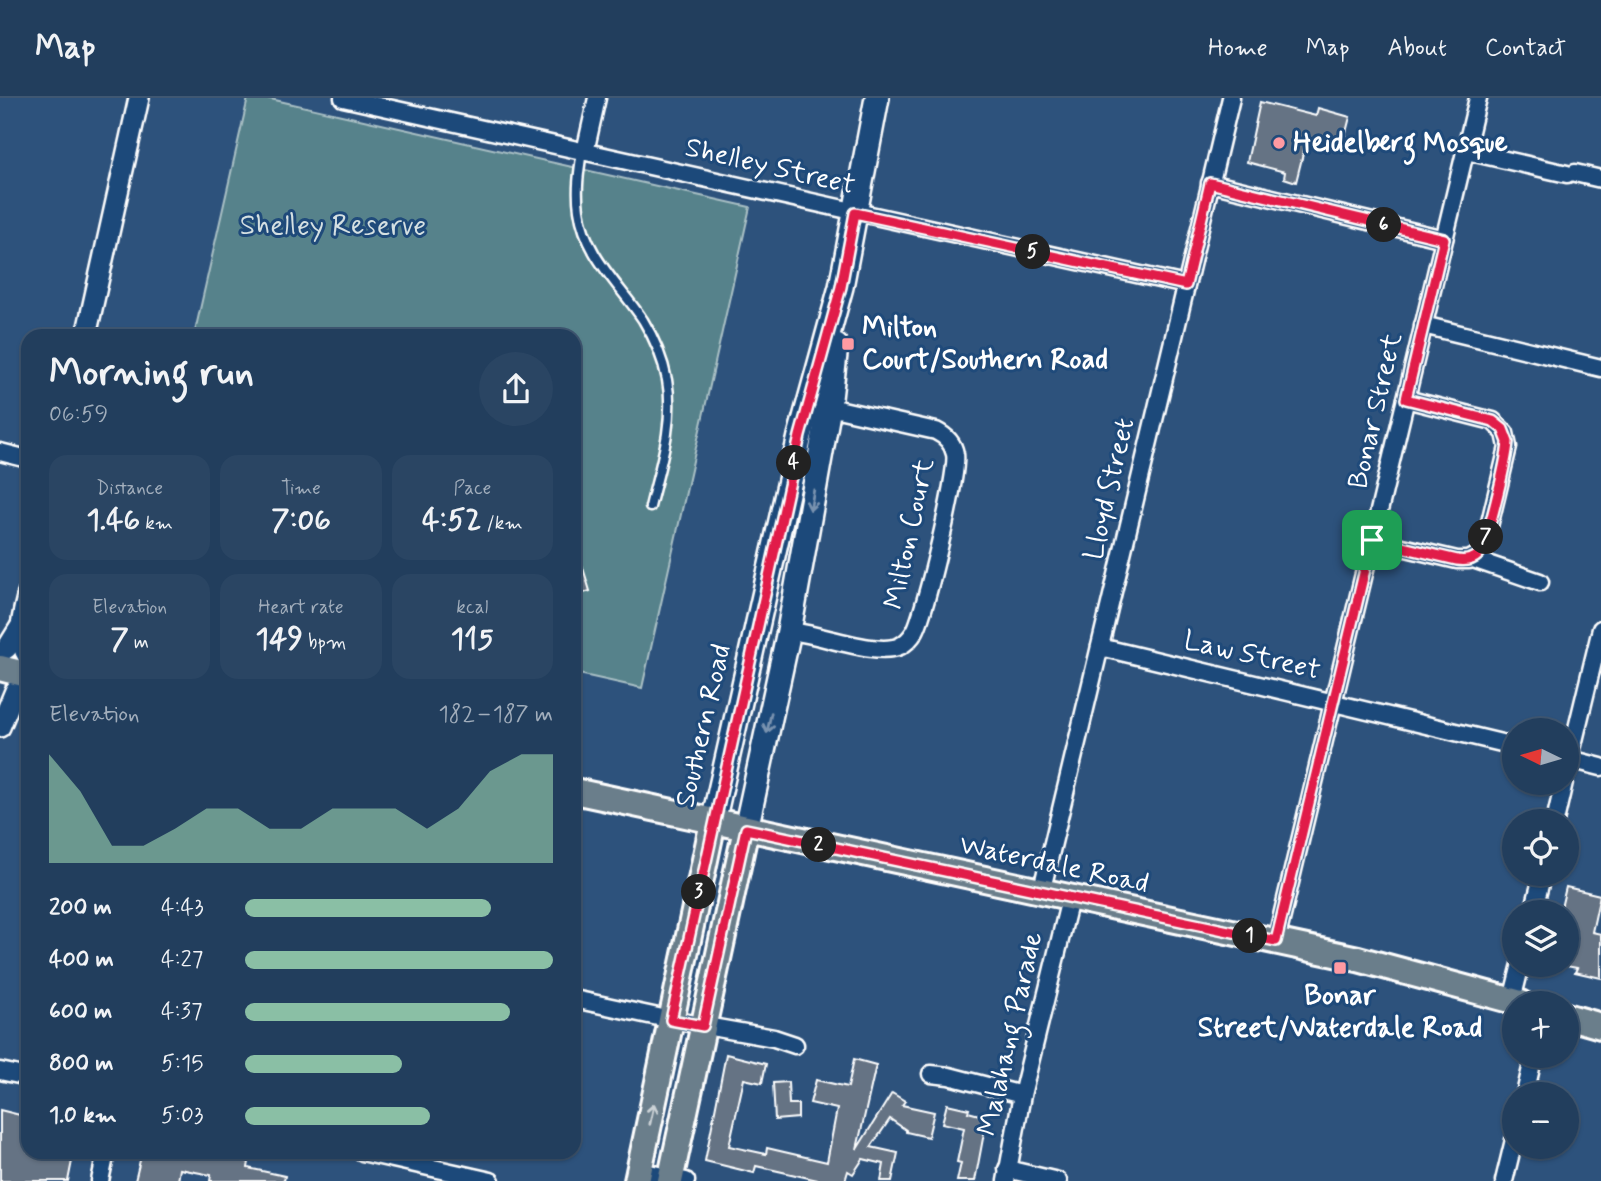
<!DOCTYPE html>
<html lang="en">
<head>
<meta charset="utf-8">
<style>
  body { margin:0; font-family:Mynerve,sans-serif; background:#2a4563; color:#f1f3f6; height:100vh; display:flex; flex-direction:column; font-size:26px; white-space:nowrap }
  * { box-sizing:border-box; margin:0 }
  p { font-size:23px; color:#a2aebc }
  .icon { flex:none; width:38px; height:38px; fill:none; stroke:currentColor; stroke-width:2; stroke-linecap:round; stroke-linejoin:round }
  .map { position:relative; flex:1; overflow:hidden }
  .side { position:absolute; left:21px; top:231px; width:560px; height:830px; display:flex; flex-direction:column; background:#223e5d; border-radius:21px; box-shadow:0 2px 5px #0004,0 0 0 2px #3f5772 }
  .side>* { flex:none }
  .needle { width:46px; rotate:275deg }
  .fabs { position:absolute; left:1502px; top:620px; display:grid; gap:14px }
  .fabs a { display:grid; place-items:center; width:77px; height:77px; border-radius:50%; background:#223e5d; box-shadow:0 2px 5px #0004,0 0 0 2px #3f5772; font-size:35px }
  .pin { position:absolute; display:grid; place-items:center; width:60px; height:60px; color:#fff; margin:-30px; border-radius:14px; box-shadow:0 4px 10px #0006 }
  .km { position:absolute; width:35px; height:35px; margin:-18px; border-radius:50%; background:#222; color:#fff; font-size:19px; line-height:35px; text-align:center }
  .round { display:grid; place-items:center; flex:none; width:74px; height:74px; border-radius:37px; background:#2a4563 }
  .overview { display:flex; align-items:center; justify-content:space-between; height:119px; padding:0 28px }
  h1 { font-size:38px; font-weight:700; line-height:52px }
  .figures { display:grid; grid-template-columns:repeat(3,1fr); gap:10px; height:119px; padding:7px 28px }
  .figures div { display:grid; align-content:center; border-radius:18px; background:#2a4563; text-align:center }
  .figures b { font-size:30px; font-weight:700 }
  .figures small { font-size:19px; font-weight:400 }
  .figures p { font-size:19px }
  .chart { height:196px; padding:14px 28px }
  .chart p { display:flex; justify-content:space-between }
  .chart svg { width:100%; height:126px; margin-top:7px; fill:#8abfa5; opacity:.7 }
  ul { padding:0 28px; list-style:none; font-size:23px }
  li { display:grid; grid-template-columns:112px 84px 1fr; align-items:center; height:52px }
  li i { height:18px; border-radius:9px; background:#8abfa5 }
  header { display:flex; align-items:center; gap:42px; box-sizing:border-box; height:98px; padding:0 35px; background:#223e5d; border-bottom:2px solid #3f5772 }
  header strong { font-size:33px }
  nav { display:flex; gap:38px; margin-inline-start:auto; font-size:24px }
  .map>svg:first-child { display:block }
  .green { fill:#56828b; stroke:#aac0c5; stroke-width:2 }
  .building { fill:#657384; stroke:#fff; stroke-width:2 }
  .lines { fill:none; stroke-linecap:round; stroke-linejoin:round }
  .service-casing { stroke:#fff; stroke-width:13 }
  .minor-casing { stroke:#fff; stroke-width:21 }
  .tertiary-casing { stroke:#fff; stroke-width:24 }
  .secondary-casing { stroke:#fff; stroke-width:28 }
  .primary-casing { stroke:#fff; stroke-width:30 }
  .service { stroke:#1f4a7a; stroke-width:8 }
  .minor { stroke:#1f4a7a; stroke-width:16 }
  .tertiary { stroke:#1f4a7a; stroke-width:19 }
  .secondary { stroke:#1f4a7a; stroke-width:23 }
  .primary { stroke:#6b7e8b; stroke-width:24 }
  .oneway { stroke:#7992af }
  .oneway2 { stroke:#cbd2d6 }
  .route-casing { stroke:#fff; stroke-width:14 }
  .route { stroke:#e11d48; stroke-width:9 }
  .poi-dot { fill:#ff9aa2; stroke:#1f4a7a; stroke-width:2.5 }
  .labels { text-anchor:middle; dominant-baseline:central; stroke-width:6; stroke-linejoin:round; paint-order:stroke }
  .poi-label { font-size:28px; font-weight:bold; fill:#fff; stroke:#1f4a7a; text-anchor:start }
  .street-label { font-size:28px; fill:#fff; stroke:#1f4a7a }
  .park-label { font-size:28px; fill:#d5e0e2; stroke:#1f4a7a }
</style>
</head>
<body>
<header>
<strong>Map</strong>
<nav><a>Home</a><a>Map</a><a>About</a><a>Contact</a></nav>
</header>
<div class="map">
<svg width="1601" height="1083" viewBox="0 0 1601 1083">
  <rect width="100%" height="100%" fill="#2d527c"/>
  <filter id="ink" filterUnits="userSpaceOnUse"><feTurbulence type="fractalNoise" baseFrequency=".0143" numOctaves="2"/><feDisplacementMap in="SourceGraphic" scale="14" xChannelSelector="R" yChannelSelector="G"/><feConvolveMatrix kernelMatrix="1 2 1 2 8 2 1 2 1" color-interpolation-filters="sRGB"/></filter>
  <g filter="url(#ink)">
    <polygon class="green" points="248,0 266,0 750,109 642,590 574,575 574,238 194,238"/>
    <g class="building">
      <polygon points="1260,4 1316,18 1318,10 1350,19 1344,42 1338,41 1337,47 1307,40 1296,84 1284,80 1285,74 1247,64"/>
      <polygon points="574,450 577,450 590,493 574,498"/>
      <polygon points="1566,789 1600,797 1592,834 1601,836 1601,880 1575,874 1577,870 1566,868 1566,814 1560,814"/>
      <polygon points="726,956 766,966 762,985 744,981 729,1048 766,1056 767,1050 827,1064 837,1011 810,1005 816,982 848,989 854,961 876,967 857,1051 892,995 905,1003 902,1007 934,1014 928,1039 906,1034 906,1032 890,1021 871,1049 898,1055 892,1083 881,1083 884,1066 863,1061 853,1076 848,1073 845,1083 822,1083 756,1068 754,1075 705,1063"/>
      <polygon points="788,984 789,1006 798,1006 798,1020 775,1022 773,985"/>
      <polygon points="947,1006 969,1011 968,1014 987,1019 975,1083 957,1083 961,1065 957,1064 964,1030 942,1025"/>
      <polygon points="0,1012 28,1019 28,1054 72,1063 68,1083 0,1083"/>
      <polygon points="142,1054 193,1054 224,1060 225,1057 249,1064 248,1070 285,1078 284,1083 210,1083 211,1077 180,1071 178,1083 135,1083"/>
    </g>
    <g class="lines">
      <g class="service-casing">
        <path id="service" d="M582,53C579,73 576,92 579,112C585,157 619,186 643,222C654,240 663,261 667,282C675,324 660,368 650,409"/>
      </g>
      <g class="minor-casing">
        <g id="minor">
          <polyline points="343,0 1186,187"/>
          <polyline points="1466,53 1567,76"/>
          <polyline points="585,54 597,0"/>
          <polyline points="1575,75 1601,81"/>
          <polyline points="1210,85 1444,141"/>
          <polyline points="1423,227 1601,270"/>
          <polyline points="0,354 28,361"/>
          <polyline points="1372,442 1457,462 1469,462 1478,457 1486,441 1508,349 1505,335 1493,323 1406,301"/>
          <polyline points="1473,461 1540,484"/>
          <path d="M789,533C818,535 876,559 900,548C906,545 911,540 915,533C925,515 959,373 955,356C953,345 946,338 936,333L829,309"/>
          <polyline points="1100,549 1514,648"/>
          <polyline points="1566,660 1601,669"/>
          <polyline points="1566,676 1601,531"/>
          <polyline points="1555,723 1564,684"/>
          <polyline points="1041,795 1231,0"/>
          <polyline points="1533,814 1543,775"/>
          <polyline points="1276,843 1478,0"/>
          <polyline points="574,901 672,922 774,940 795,947"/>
          <polyline points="1512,902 1521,866"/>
          <polyline points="0,973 28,979"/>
          <polyline points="931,976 949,978 1022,997"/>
          <polyline points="1525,996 1534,957"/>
          <polyline points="362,1054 491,1083"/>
          <polyline points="1007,1071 1058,1083"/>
          <polyline points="640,1073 686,1083"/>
          <polyline points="100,1083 106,1054"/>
          <polyline points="1006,1083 1022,997 1070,801"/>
          <polyline points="1504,1083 1514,1042"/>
        </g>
      </g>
      <g class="tertiary-casing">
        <g id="tertiary">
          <polyline points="86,238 139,0"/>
          <path d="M28,495C23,516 15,539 28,559"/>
          <polyline points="0,555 7,550 20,529"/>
          <polyline points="0,629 15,593 28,579"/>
        </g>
      </g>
      <g class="secondary-casing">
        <g id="secondary">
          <polyline points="713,724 800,338 841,189 877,0"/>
          <polyline points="746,731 789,533 829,309 836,248"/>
        </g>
      </g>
      <g class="primary-casing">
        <g id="primary">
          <polyline points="0,570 28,577"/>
          <polyline points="574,693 1358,861 1521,905"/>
          <polyline points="1566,918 1601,928"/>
          <polyline points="637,1083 713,724"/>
          <polyline points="670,1083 746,731"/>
        </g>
      </g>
      <use href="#service" class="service"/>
      <use href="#minor" class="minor"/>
      <use href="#tertiary" class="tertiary"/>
      <use href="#secondary" class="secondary"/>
      <use href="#primary" class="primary"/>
    </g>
    <defs><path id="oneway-shaft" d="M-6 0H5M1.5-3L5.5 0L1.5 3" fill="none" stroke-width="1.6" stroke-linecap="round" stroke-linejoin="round" transform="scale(1.75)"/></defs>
    <g class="oneway">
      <use href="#oneway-shaft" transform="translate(812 402) rotate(100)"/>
      <use href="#oneway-shaft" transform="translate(769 625) rotate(102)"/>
    </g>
    <use class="oneway2" href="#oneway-shaft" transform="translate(652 1016) rotate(-78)"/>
  </g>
  <g class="lines" filter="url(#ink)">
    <g class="route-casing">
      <path id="route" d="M1210,85L1444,141L1406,301L1493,323L1503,331L1508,344C1507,360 1487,449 1478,457C1472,463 1464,463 1457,462L1372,442L1276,843L746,731L703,928L671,922L800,338L841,189L855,115L1186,187Z"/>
    </g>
    <use href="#route" class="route"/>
  </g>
  <g class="poi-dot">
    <circle cx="1279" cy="45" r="7"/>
    <rect x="841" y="239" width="14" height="14" rx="3.5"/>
    <rect x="1333" y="863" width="14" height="14" rx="3.5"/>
  </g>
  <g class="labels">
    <g class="poi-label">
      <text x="1293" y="45">Heidelberg Mosque</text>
      <text x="862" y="230">Milton<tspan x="862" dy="32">Court/Southern Road</tspan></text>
      <text x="1340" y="898" text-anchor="middle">Bonar<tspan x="1340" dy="32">Street/Waterdale Road</tspan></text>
    </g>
    <g class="street-label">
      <text transform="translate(770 69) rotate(13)">Shelley Street</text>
      <text transform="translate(1376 313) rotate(-77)">Bonar Street</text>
      <text transform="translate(1110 391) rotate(-77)">Lloyd Street</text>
      <text transform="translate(910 436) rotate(-78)">Milton Court</text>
      <text transform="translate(1252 558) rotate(13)">Law Street</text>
      <text transform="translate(704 628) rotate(-77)">Southern Road</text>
      <text transform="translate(1054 767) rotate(12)">Waterdale Road</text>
      <text transform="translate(1011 936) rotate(-77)">Malahang Parade</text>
    </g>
    <g class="park-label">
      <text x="333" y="128">Shelley Reserve</text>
    </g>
  </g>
</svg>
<div class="fabs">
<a><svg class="needle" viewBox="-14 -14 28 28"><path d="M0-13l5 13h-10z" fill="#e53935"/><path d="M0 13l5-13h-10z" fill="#a2aebc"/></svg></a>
<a><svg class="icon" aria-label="locate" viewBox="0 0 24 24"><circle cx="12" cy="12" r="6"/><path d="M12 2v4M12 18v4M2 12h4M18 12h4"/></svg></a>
<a><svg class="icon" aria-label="layers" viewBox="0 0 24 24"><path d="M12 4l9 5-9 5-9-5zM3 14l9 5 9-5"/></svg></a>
<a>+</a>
<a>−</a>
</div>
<div class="pin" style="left:1372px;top:442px;background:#1e9e55"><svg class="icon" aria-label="arrive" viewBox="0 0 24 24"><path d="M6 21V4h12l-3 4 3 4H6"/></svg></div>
<b class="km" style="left:1250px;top:838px">1</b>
<b class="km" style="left:819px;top:747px">2</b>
<b class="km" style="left:699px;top:794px">3</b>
<b class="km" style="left:794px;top:365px">4</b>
<b class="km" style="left:1033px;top:154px">5</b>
<b class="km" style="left:1384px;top:127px">6</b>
<b class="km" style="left:1486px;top:439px">7</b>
<section class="side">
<div class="overview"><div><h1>Morning run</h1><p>06:59</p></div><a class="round"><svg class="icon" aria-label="share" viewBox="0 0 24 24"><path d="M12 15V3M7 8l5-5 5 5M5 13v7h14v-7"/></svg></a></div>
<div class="figures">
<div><p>Distance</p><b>1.46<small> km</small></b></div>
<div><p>Time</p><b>7:06</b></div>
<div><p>Pace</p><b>4:52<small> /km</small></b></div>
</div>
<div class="figures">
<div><p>Elevation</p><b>7<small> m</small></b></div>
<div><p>Heart rate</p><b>149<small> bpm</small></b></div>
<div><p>kcal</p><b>115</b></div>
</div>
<div class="chart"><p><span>Elevation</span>182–187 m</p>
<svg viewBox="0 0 160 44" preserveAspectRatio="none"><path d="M0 44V6L10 19L20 38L30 38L40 32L50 25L60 25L70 32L80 32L90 25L100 25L110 25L120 32L130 25L140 12L150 6L160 6V44z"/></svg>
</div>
<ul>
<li><b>200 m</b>4:43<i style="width:80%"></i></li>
<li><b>400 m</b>4:27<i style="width:100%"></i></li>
<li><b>600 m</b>4:37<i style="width:86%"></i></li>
<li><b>800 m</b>5:15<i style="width:51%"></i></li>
<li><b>1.0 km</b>5:03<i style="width:60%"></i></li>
</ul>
</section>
</div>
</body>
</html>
